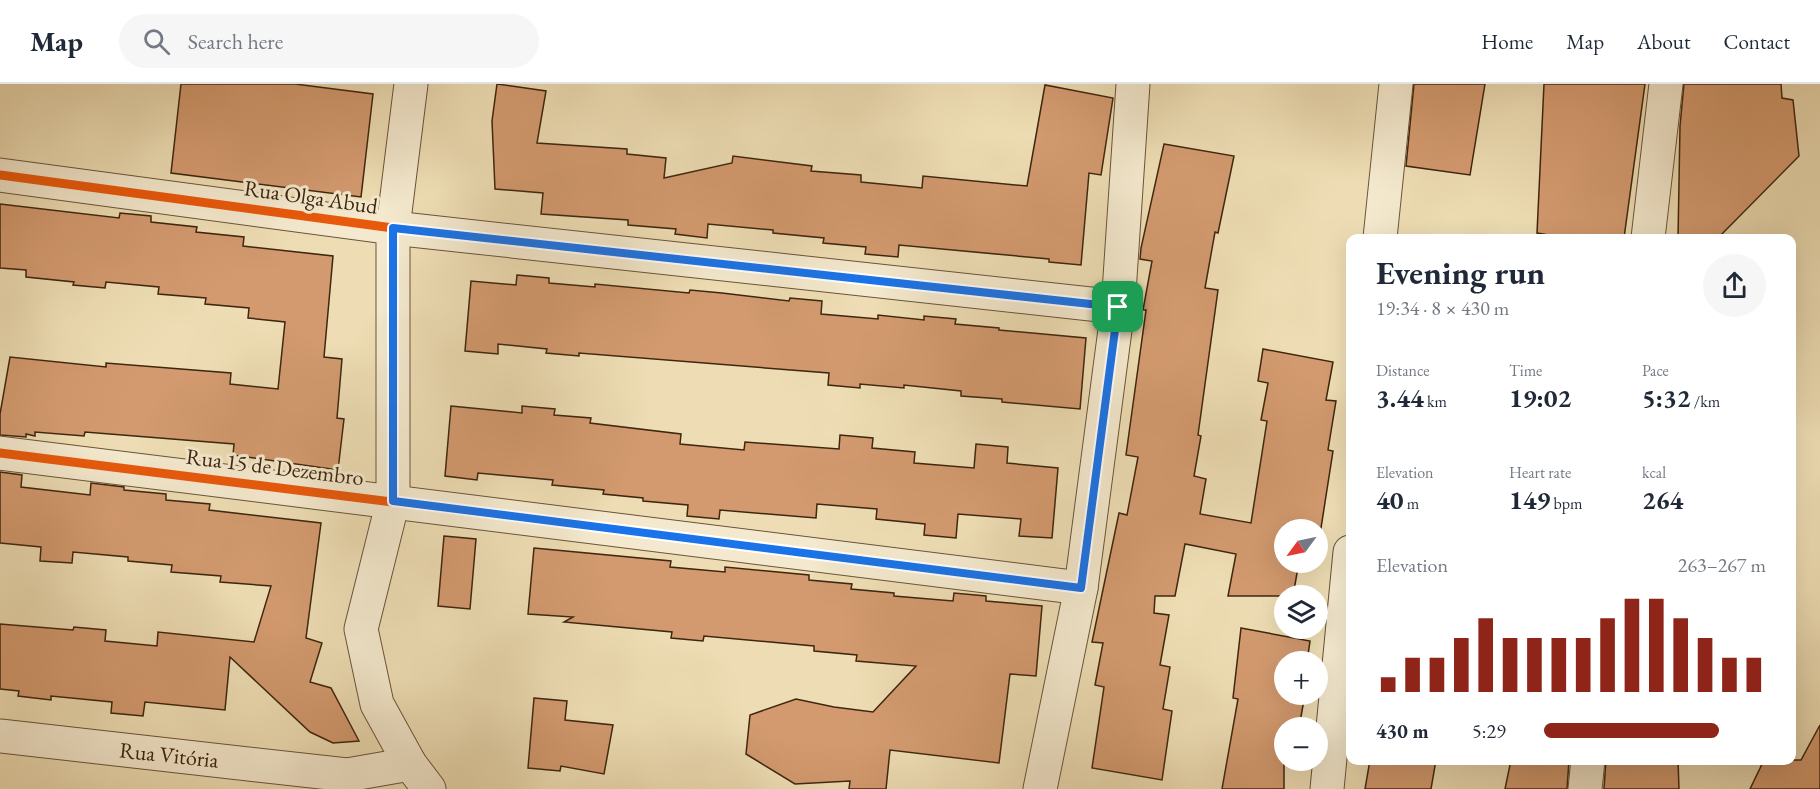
<!DOCTYPE html>
<html lang="en">
<head>
<meta charset="utf-8">
<style>
  body { margin:0; font-family:"EB Garamond",serif; background:#f6f6f7; color:#1f2937; height:100vh; display:flex; flex-direction:column; font-size:22px; white-space:nowrap }
  * { box-sizing:border-box; margin:0 }
  p { font-size:20px; color:#747a83 }
  .icon { flex:none; width:33px; height:33px; fill:none; stroke:currentColor; stroke-width:2; stroke-linecap:round; stroke-linejoin:round }
  .map { position:relative; flex:1; overflow:hidden }
  .drawer { position:absolute; left:1346px; top:150px; width:450px; height:531px; display:flex; flex-direction:column; background:#fff; border-radius:12px; box-shadow:0 6px 24px #0002 }
  .drawer>* { flex:none }
  .needle { width:39px; rotate:237deg }
  .buttons { position:absolute; left:1274px; top:435px; display:grid; gap:12px }
  .buttons a { display:grid; place-items:center; width:54px; height:54px; border-radius:50%; background:#fff; box-shadow:0 6px 24px #0002; font-size:30px }
  .pin { position:absolute; display:grid; place-items:center; width:51px; height:51px; color:#fff; margin:-26px; border-radius:12px; box-shadow:0 3px 9px #0006 }
  .round { display:grid; place-items:center; flex:none; width:63px; height:63px; border-radius:32px; background:#f6f6f7 }
  .headline { display:flex; align-items:center; justify-content:space-between; height:102px; padding:0 30px }
  h1 { font-size:33px; font-weight:700; line-height:45px }
  .figures { display:grid; grid-template-columns:repeat(3,1fr); gap:9px; height:102px; padding:6px 30px }
  .figures div { display:grid; align-content:center }
  .figures b { font-size:26px; font-weight:700 }
  .figures small { font-size:16px; font-weight:400 }
  .figures p { font-size:16px }
  .chart { height:168px; padding:12px 30px }
  .chart p { display:flex; justify-content:space-between }
  .chart svg { width:100%; height:108px; margin-top:6px; stroke:#8f2418; stroke-width:6 }
  ul { padding:0 30px; list-style:none; font-size:20px }
  li { display:grid; grid-template-columns:96px 72px 1fr; align-items:center; height:45px }
  li i { height:15px; border-radius:8px; background:#8f2418 }
  header { display:flex; align-items:center; gap:36px; box-sizing:border-box; height:84px; padding:0 30px; background:#fff; border-bottom:2px solid #e0e1e3 }
  header strong { font-size:28px }
  nav { display:flex; gap:33px; margin-inline-start:auto; font-size:21px }
  .search { width:420px; height:54px; background:#f6f6f7; display:flex; align-items:center; gap:15px; box-sizing:border-box; padding:0 21px; border-radius:33px; color:#747a83; font-size:22px }
  .map>svg:first-child { display:block }
  .building { fill:#d39a6f; stroke:#3e260f; stroke-width:1.5 }
  .lines { fill:none; stroke-linecap:round; stroke-linejoin:round }
  .minor-casing { stroke:#6a5438; stroke-width:35 }
  .minor { stroke:#f4e9ce; stroke-width:33 }
  .cycleway-casing { stroke:#f4e9ce; stroke-width:13 }
  .cycleway { stroke:#e8590c; stroke-width:9 }
  .route-casing { stroke:#fff; stroke-width:12 }
  .route { stroke:#1a73e8; stroke-width:8 }
  .labels { text-anchor:middle; dominant-baseline:central; stroke-width:6; stroke-linejoin:round; paint-order:stroke }
  .street-label { font-size:22px; fill:#3e260f; stroke:#f4e9ce }
</style>
</head>
<body>
<header>
<strong>Map</strong>
<div class="search"><svg class="icon" aria-label="search" viewBox="0 0 24 24"><circle cx="10" cy="10" r="6"/><path d="M15 15l6 6"/></svg>Search here</div>
<nav><a>Home</a><a>Map</a><a>About</a><a>Contact</a></nav>
</header>
<div class="map">
<svg width="1820" height="705" viewBox="0 0 1820 705">
  <rect width="100%" height="100%" fill="#eeddb4"/>
  <filter id="stains"><feTurbulence type="fractalNoise" baseFrequency=".00333" numOctaves="4"/><feColorMatrix values="0 0 0 0 .2 0 0 0 0 .09 0 0 0 0 .02 0 0 0 .5 -.17"/></filter>
  <radialGradient id="worn" r=".72"><stop offset=".6" stop-color="#630" stop-opacity="0"/><stop offset="1" stop-color="#630" stop-opacity=".3"/></radialGradient>
  <g class="building">
    <polygon points="181,0 295,0 373,10 361,113 171,89"/>
    <polygon points="497,0 546,7 537,59 627,65 627,70 666,74 664,94 732,79 733,72 812,82 811,87 861,91 861,98 922,104 923,92 1027,102 1045,1 1113,14 1101,91 1089,89 1081,181 1049,178 1049,175 899,161 898,173 865,170 866,163 823,159 824,154 773,149 773,146 708,140 707,154 675,150 676,145 628,141 628,136 541,130 543,109 495,105 492,37"/>
    <polygon points="1414,0 1485,0 1470,91 1406,82"/>
    <polygon points="1544,0 1645,0 1624,154 1566,154 1537,149"/>
    <polygon points="1684,0 1781,0 1782,14 1793,16 1799,72 1718,154 1678,154 1680,42"/>
    <polygon points="1164,60 1234,72 1218,149 1215,148 1205,204 1218,206 1198,351 1201,352 1194,392 1206,395 1200,430 1251,439 1267,337 1261,336 1268,299 1258,297 1263,265 1333,278 1326,316 1336,317 1328,366 1333,367 1321,444 1306,441 1305,446 1284,446 1284,478 1299,478 1293,512 1228,512 1236,470 1185,460 1175,512 1155,512 1154,529 1169,531 1160,581 1170,583 1163,625 1172,627 1162,696 1092,684 1104,603 1095,601 1103,559 1092,558 1119,429 1127,431 1138,373 1126,371 1146,226 1143,226 1152,177 1140,175 1141,164"/>
    <polygon points="0,120 119,134 120,129 151,132 151,138 197,143 196,148 244,153 243,162 333,172 324,273 342,275 337,334 344,335 338,386 233,371 234,360 85,348 84,352 35,348 35,352 26,350 26,353 0,351 0,330 10,273 106,283 106,279 231,289 230,300 278,305 285,238 248,234 249,224 205,220 206,214 158,210 159,203 106,198 105,204 73,201 74,198 26,193 26,186 0,184"/>
    <polygon points="517,191 549,194 549,199 595,203 595,200 689,209 690,206 722,209 789,217 790,214 822,217 821,230 878,235 878,231 924,236 924,232 956,235 955,240 999,244 999,246 1086,254 1080,325 1002,318 1002,315 961,312 961,307 904,301 904,304 860,300 860,304 828,301 829,289 579,269 579,272 546,269 547,265 498,260 498,270 465,267 471,197 516,201"/>
    <polygon points="451,322 522,329 522,322 555,325 554,331 591,334 590,339 681,350 680,360 744,366 745,358 839,365 840,351 873,354 872,364 915,368 914,379 974,384 976,360 1008,363 1007,379 1058,384 1052,454 1019,452 1021,435 958,430 956,454 924,451 925,440 876,435 877,425 817,420 816,434 720,426 719,435 687,432 688,421 643,417 643,414 603,410 604,406 552,401 553,396 478,389 477,396 445,392"/>
    <polygon points="0,388 22,391 21,403 90,411 91,399 124,403 124,406 166,410 166,416 210,420 209,426 321,439 306,554 322,559 310,598 331,604 359,657 333,659 310,648 230,573 225,626 145,618 143,632 111,629 112,618 51,612 51,616 18,612 19,607 0,605 0,540 73,546 74,543 106,546 105,557 157,562 158,548 254,558 271,502 220,498 221,492 171,488 172,481 128,477 128,473 73,468 72,479 40,477 41,463 0,459"/>
    <polygon points="444,452 476,455 470,525 438,522"/>
    <polygon points="534,464 671,477 670,483 725,488 725,483 809,491 809,496 852,500 851,505 894,509 894,512 953,517 954,509 986,512 986,517 1042,522 1036,592 1010,590 999,679 890,666 886,705 849,705 850,697 795,700 746,670 750,631 796,615 834,623 873,628 916,582 856,577 857,571 814,567 814,562 704,552 703,557 671,554 672,548 564,538 573,533 528,530"/>
    <polygon points="1241,544 1310,557 1307,578 1284,578 1284,610 1305,610 1299,644 1284,644 1284,705 1222,705 1238,615 1233,614"/>
    <polygon points="534,614 567,617 565,636 613,641 604,690 561,682 560,687 528,684"/>
    <polygon points="1820,641 1820,705 1750,705 1764,676 1801,676"/>
    <polygon points="1370,676 1436,676 1431,705 1365,705"/>
    <polygon points="1511,676 1569,676 1567,705 1505,705"/>
    <polygon points="1606,676 1678,676 1679,705 1604,705"/>
  </g>
  <g class="lines">
    <g class="minor-casing">
      <g id="minor">
        <polyline points="411,0 393,144 393,417 361,545 377,620 410,680 429,705"/>
        <polyline points="0,91 393,144 1118,223"/>
        <polyline points="1380,154 1396,0"/>
        <polyline points="1648,154 1666,0"/>
        <polyline points="0,369 1081,504"/>
        <polyline points="0,652 347,691 410,680"/>
        <polyline points="1040,705 1081,504 1118,223 1133,0"/>
        <polyline points="1327,705 1350,468"/>
        <polyline points="1585,705 1588,676"/>
      </g>
    </g>
    <use href="#minor" class="minor"/>
    <g class="cycleway-casing">
      <g id="cycleway">
        <polyline points="0,91 393,144 1118,223"/>
        <polyline points="0,369 1081,504"/>
      </g>
    </g>
    <use href="#cycleway" class="cycleway"/>
  </g>
  <g class="lines">
    <g class="route-casing">
      <polygon id="route" points="393,144 1118,223 1081,504 393,417"/>
    </g>
    <use href="#route" class="route"/>
  </g>
  <g class="labels">
    <g class="street-label">
      <text transform="translate(311 113) rotate(8)">Rua Olga Abud</text>
      <text transform="translate(275 383) rotate(7)">Rua 15 de Dezembro</text>
      <text transform="translate(169 671) rotate(6)">Rua Vitória</text>
    </g>
  </g>
  <rect width="100%" height="100%" filter="url(#stains)"/>
  <rect width="100%" height="100%" fill="url(#worn)"/>
</svg>
<div class="buttons">
<a><svg class="needle" viewBox="-14 -14 28 28"><path d="M0-13l5 13h-10z" fill="#e53935"/><path d="M0 13l5-13h-10z" fill="#747a83"/></svg></a>
<a><svg class="icon" aria-label="layers" viewBox="0 0 24 24"><path d="M12 4l9 5-9 5-9-5zM3 14l9 5 9-5"/></svg></a>
<a>+</a>
<a>−</a>
</div>
<div class="pin" style="left:1118px;top:223px;background:#1e9e55"><svg class="icon" aria-label="arrive" viewBox="0 0 24 24"><path d="M6 21V4h12l-3 4 3 4H6"/></svg></div>
<section class="drawer">
<div class="headline"><div><h1>Evening run</h1><p>19:34 · 8 × 430 m</p></div><a class="round"><svg class="icon" aria-label="share" viewBox="0 0 24 24"><path d="M12 15V3M7 8l5-5 5 5M5 13v7h14v-7"/></svg></a></div>
<div class="figures">
<div><p>Distance</p><b>3.44<small> km</small></b></div>
<div><p>Time</p><b>19:02</b></div>
<div><p>Pace</p><b>5:32<small> /km</small></b></div>
</div>
<div class="figures">
<div><p>Elevation</p><b>40<small> m</small></b></div>
<div><p>Heart rate</p><b>149<small> bpm</small></b></div>
<div><p>kcal</p><b>264</b></div>
</div>
<div class="chart"><p><span>Elevation</span>263–267 m</p>
<svg viewBox="0 0 160 44" preserveAspectRatio="none"><path d="M5 44V38M15 44V30M25 44V30M35 44V22M45 44V14M55 44V22M65 44V22M75 44V22M85 44V22M95 44V14M105 44V6M115 44V6M125 44V14M135 44V22M145 44V30M155 44V30"/></svg>
</div>
<ul>
<li><b>430 m</b>5:29<i style="width:79%"></i></li>
</ul>
</section>
</div>
</body>
</html>
